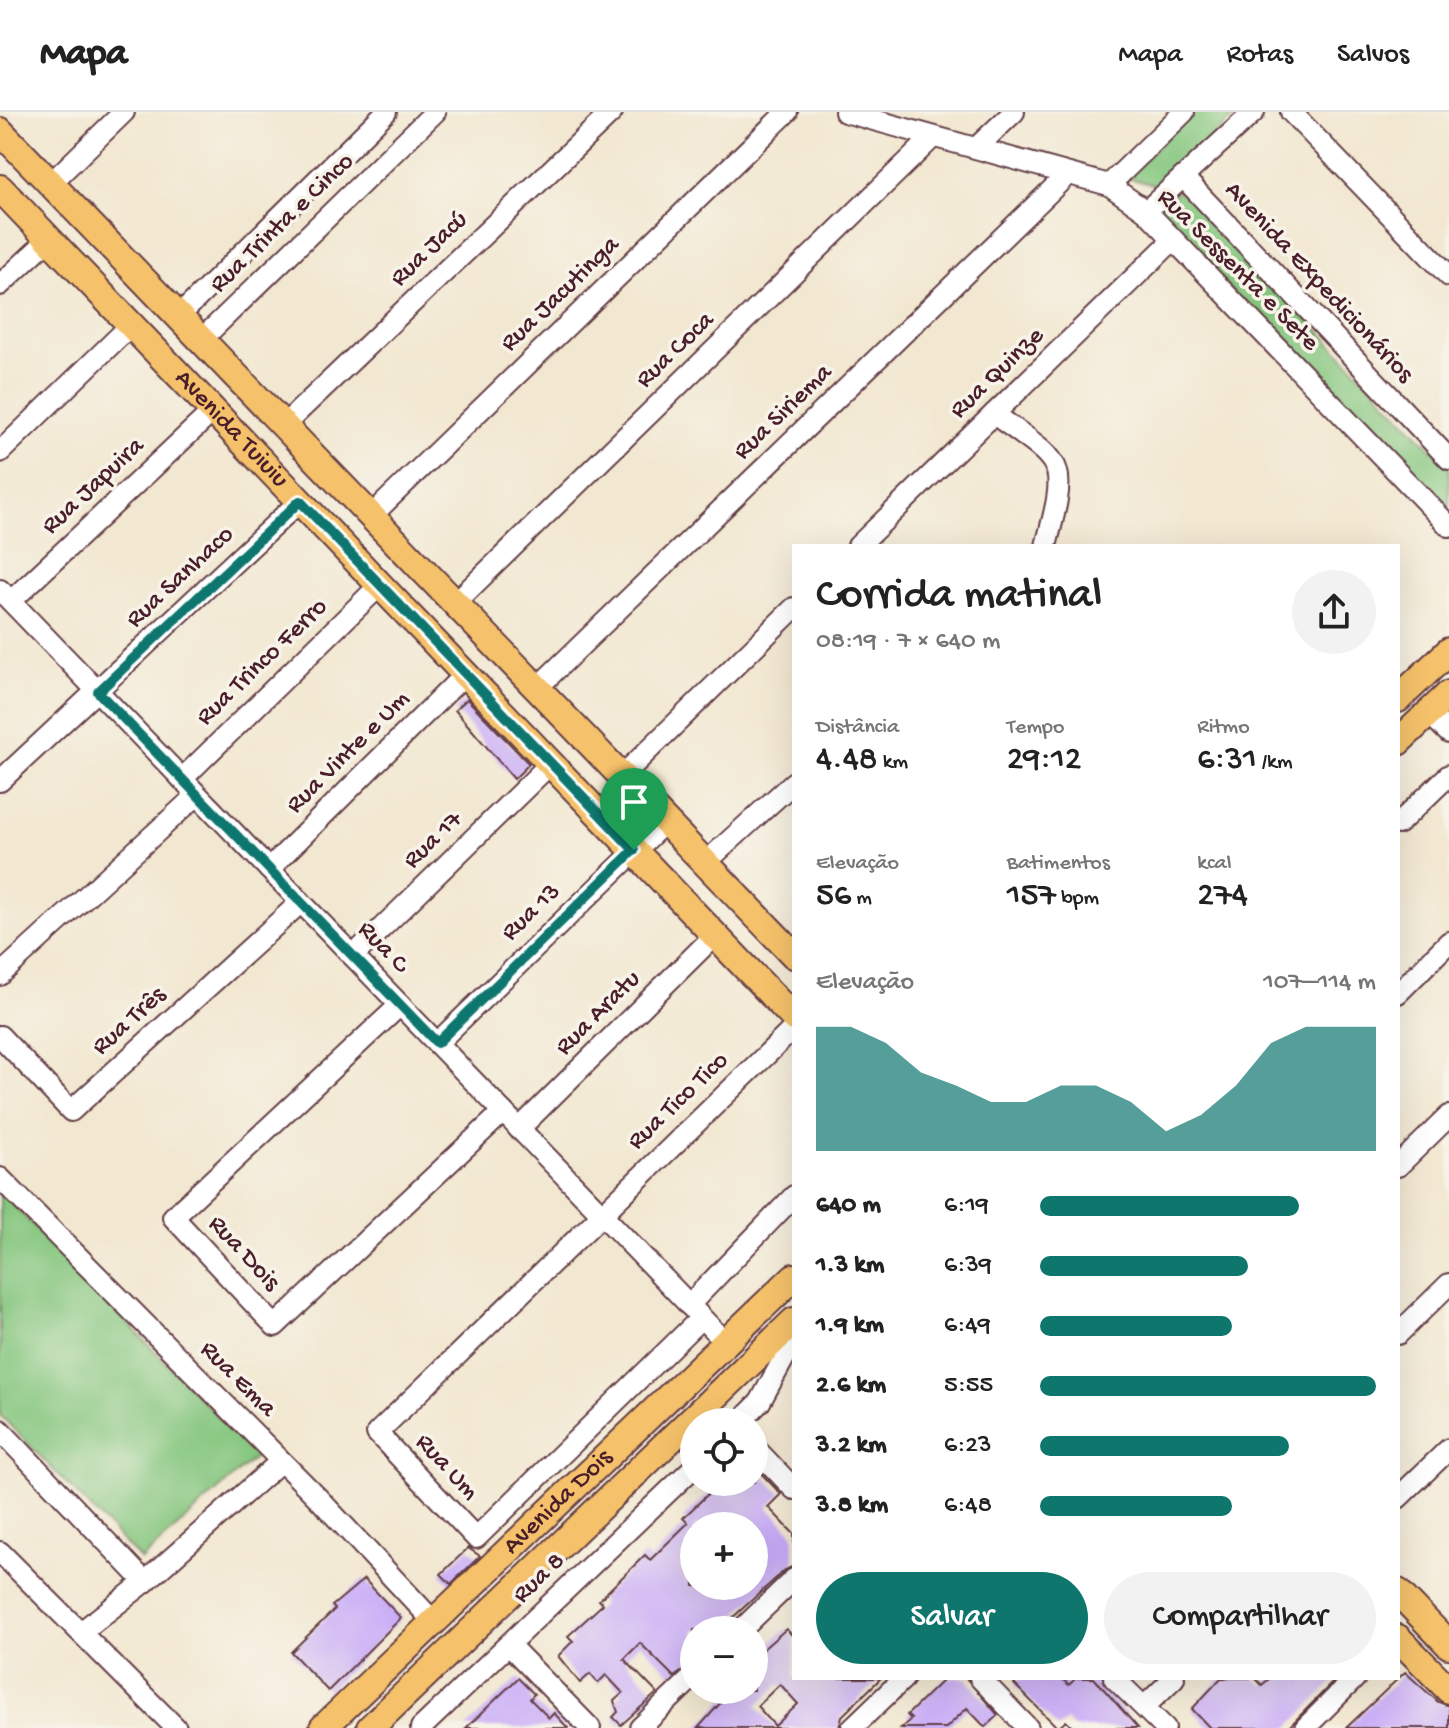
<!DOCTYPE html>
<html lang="pt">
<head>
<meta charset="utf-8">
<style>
  body { margin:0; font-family:"Gochi Hand",sans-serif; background:#f2f2f2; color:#222; height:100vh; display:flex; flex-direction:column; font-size:30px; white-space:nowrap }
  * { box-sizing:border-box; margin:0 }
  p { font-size:26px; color:#767676 }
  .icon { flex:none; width:44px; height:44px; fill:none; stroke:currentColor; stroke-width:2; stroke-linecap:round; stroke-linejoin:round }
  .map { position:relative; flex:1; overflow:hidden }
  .side { position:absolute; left:792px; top:432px; width:608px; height:1136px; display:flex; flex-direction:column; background:#fff; border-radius:0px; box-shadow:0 8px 32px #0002 }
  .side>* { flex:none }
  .controls { position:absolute; left:680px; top:1296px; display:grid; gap:16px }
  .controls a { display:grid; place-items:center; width:88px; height:88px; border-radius:50%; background:#fff; box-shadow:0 8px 32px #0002; font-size:40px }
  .pin { position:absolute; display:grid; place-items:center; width:68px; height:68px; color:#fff; margin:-82px -34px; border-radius:50% 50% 50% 0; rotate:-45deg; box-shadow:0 0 8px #0007 }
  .pin .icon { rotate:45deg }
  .round { display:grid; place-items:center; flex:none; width:84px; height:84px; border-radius:42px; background:#f2f2f2 }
  .headline { display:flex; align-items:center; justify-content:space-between; height:136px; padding:0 24px }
  h1 { font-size:44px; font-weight:600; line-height:60px }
  .metrics { display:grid; grid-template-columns:repeat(3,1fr); gap:12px; height:136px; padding:8px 24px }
  .metrics div { display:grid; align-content:center }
  .metrics b { font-size:34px; font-weight:600 }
  .metrics small { font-size:22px; font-weight:400 }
  .metrics p { font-size:22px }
  .chart { height:224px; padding:16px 24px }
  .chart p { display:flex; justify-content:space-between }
  .chart svg { width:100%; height:144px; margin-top:8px; fill:#0f766e; opacity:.7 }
  .cta { display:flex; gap:16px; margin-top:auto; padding:16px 24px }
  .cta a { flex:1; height:92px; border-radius:48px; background:#0f766e; color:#fff; font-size:32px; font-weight:600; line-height:92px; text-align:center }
  .cta a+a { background:#f2f2f2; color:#222 }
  ul { padding:0 24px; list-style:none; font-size:26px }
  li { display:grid; grid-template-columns:128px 96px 1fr; align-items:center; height:60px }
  li i { height:20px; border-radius:10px; background:#0f766e }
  header { display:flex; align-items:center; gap:48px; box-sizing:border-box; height:112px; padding:0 40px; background:#fff; border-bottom:2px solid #e0e0e0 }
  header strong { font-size:38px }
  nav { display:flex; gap:44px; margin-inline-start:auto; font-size:28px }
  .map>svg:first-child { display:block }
  .green { fill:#84c67e; stroke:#677254; stroke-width:2 }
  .building { fill:#c9acf8; fill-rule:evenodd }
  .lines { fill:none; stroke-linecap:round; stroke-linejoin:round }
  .minor-casing { stroke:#633d44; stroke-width:24 }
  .major-casing { stroke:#633d44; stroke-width:30 }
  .minor { stroke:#fff; stroke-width:20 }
  .major { stroke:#f5c16b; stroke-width:26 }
  .route-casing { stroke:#fff; stroke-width:16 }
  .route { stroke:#0f766e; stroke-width:10 }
  .labels { text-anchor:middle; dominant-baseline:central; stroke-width:7; stroke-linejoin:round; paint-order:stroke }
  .street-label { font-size:26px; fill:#4a1f2b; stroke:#f7f3e8 }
</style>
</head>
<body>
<header>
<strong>Mapa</strong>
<nav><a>Mapa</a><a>Rotas</a><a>Salvos</a></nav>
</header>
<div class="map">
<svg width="1449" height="1616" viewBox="0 0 1449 1616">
  <rect width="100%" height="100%" fill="#f7f3e8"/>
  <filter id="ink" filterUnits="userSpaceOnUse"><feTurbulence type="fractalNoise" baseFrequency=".0125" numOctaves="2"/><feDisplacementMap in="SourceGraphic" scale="16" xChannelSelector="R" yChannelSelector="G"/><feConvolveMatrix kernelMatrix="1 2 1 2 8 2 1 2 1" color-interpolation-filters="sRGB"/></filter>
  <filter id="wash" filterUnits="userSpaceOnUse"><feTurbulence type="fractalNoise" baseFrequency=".006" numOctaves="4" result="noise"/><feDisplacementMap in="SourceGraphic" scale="32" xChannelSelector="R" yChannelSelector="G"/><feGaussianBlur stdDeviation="1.8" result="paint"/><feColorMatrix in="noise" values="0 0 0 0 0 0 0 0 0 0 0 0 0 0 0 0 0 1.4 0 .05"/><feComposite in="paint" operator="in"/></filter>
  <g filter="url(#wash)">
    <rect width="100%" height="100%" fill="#f2e7d0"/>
    <g class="green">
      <polygon points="1193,0 1239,0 1160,75 1126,65"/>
      <polygon points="1182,75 1449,355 1449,407 1156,99"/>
      <polygon points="0,1079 256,1344 141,1448 0,1303"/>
    </g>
    <g id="blocks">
      <g class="building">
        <polygon points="467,587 529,652 514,667 455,598"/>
        <path d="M754,1354L781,1382L768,1395L794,1422V1454L785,1458L719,1518H694V1551L674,1565L640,1531L624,1547L657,1581L621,1613L613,1605L618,1600L614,1589L623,1581L606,1563L598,1571L590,1562L580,1571L558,1544L573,1529L568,1524L603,1492L599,1488L645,1443L650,1448L688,1411L683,1406L709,1381L720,1370H754ZM694,1414H754V1474H694Z"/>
        <polygon points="468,1436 480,1444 451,1472 441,1462"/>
        <polygon points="364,1467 401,1506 328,1579 291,1540 335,1497 332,1494"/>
        <path d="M786,1517L794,1525V1566H881L842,1604L839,1616H698L732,1578H754V1545ZM780,1572L798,1592L775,1614L757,1594Z"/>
        <polygon points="1405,1560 1438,1590 1449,1594 1449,1616 1346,1616"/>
        <polygon points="518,1566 534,1582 530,1587 549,1606 554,1601 568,1616 466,1616"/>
        <polygon points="945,1566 966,1566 998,1603 985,1615 967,1596 946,1616 901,1616 911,1607 907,1603"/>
        <polygon points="1020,1566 1061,1566 1069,1573 1076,1566 1094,1566 1138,1616 1073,1616 1066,1609 1058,1616 1014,1572"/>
        <polygon points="1221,1566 1255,1566 1262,1573 1270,1566 1337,1566 1288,1616 1210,1616 1192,1597"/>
      </g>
    </g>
  </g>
  <g filter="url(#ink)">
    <use href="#blocks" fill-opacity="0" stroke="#633d44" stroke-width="2"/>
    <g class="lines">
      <g class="minor-casing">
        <g id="minor">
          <polyline points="845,0 1109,73 1146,99 1449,414"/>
          <polyline points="1291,0 1449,164"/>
          <polyline points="977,35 1014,0"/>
          <polyline points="1183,65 1449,347"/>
          <polyline points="51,71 124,0"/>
          <polyline points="1109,73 1184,0"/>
          <polyline points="1146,99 1254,0"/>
          <polyline points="0,173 49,127"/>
          <polyline points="179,204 386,0"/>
          <polyline points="201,228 435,0"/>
          <path d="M994,302C1065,354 1069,346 1046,434"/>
          <polyline points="284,313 612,0"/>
          <polyline points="0,340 131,213"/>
          <polyline points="371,404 787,0"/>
          <polyline points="858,434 1173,128"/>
          <polyline points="0,478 726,1231"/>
          <polyline points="11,489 213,299"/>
          <polyline points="455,491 933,25"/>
          <polyline points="537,576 1067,63"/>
          <polyline points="1429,601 1449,621"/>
          <polyline points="622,664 794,496"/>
          <polyline points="182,667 380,473"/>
          <polyline points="0,669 300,389"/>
          <polyline points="1398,712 1449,663"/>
          <polyline points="705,751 794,670"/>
          <polyline points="269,757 465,562"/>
          <polyline points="353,844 551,651"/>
          <polyline points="0,863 197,683"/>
          <polyline points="1398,881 1449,830"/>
          <polyline points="400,893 173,1105 275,1214 503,1000"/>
          <polyline points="0,924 71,999 301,790"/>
          <polyline points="437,931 665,710"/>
          <polyline points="519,1017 715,823"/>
          <polyline points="1398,1054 1449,1004"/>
          <polyline points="0,1066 319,1387 434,1510"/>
          <polyline points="689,1193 794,1084"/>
          <polyline points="701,1206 476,1426 377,1321 794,916"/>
          <polyline points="1398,1222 1449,1172"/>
          <polyline points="740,1310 760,1290 789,1237"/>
          <polyline points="0,1318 145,1470"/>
          <polyline points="754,1335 794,1377"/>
          <polyline points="1398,1386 1449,1337"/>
          <polyline points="0,1440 176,1616"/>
          <polyline points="741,1518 794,1467"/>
          <polyline points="81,1520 145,1470 281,1349"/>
          <polyline points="509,1533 590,1616"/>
          <polyline points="980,1566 1028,1616"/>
          <polyline points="1114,1566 1165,1616"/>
          <polyline points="1145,1594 1174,1566"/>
          <polyline points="421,1616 694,1355"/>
          <polyline points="640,1616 694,1564"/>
          <polyline points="852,1616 904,1566"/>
          <polyline points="1305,1616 1355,1566"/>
        </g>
      </g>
      <g class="major-casing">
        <g id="major">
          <polyline points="0,19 794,843"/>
          <path id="s1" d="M0,76L794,906"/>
          <polyline points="1398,587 1449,539"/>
          <polyline points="1398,630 1449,582"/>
          <polyline points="1398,1480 1449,1533"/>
          <polyline points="1398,1526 1449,1578"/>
          <path id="s2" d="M323,1616L794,1165"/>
          <polyline points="370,1616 794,1209"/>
        </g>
      </g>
      <use href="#minor" class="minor"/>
      <use href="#major" class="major"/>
    </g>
  </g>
  <g class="lines" filter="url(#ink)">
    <g class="route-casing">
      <polygon id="route" points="300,389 634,738 437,931 98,580"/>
    </g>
    <use href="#route" class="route"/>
  </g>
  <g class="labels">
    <g class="street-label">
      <text transform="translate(283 112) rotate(-44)">Rua Trinta e Cinco</text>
      <text transform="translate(430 138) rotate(-44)">Rua Jacú</text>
      <text transform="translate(1237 159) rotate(45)">Rua Sessenta e Sete</text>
      <text transform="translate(1318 171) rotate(47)">Avenida Expedicionários</text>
      <text transform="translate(561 183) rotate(-44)">Rua Jacutinga</text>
      <text transform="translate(676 239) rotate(-44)">Rua Coca</text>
      <text transform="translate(998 262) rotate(-44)">Rua Quinze</text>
      <text transform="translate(784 301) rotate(-44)">Rua Siriema</text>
      <text stroke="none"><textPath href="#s1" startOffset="334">Avenida Tuiuiu</textPath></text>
      <text transform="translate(94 375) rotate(-43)">Rua Japuira</text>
      <text transform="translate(181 466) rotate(-43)">Rua Sanhaco</text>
      <text transform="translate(263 551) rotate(-44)">Rua Trinco Ferro</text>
      <text transform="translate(349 641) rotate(-45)">Rua Vinte e Um</text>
      <text transform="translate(434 729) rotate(-44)">Rua 17</text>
      <text transform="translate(532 801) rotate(-44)">Rua 13</text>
      <text transform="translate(382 836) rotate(46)">Rua C</text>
      <text transform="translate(599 902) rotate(-45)">Rua Aratu</text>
      <text transform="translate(130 910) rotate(-42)">Rua Três</text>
      <text transform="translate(679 990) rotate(-44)">Rua Tico Tico</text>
      <text transform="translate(243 1142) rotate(47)">Rua Dois</text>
      <text transform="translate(237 1268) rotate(45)">Rua Ema</text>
      <text transform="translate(446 1356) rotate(47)">Rua Um</text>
      <text stroke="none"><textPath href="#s2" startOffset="326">Avenida Dois</textPath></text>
      <text transform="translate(540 1467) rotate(-44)">Rua 8</text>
    </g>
  </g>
</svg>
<div class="controls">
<a><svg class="icon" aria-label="locate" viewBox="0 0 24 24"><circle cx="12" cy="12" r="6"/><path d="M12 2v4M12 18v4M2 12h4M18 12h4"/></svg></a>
<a>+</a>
<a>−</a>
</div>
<div class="pin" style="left:634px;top:738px;background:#1e9e55"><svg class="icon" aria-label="arrive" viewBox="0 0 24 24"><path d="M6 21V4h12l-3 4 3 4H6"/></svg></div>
<section class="side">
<div class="headline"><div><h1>Corrida matinal</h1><p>08:19 · 7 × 640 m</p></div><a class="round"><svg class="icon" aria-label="share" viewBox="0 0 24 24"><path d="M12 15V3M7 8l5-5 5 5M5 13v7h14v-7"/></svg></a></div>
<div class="metrics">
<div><p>Distância</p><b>4.48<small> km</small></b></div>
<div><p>Tempo</p><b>29:12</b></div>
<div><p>Ritmo</p><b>6:31<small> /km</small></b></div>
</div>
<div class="metrics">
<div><p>Elevação</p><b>56<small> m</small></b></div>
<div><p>Batimentos</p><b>157<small> bpm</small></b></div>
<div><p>kcal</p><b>274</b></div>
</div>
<div class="chart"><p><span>Elevação</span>107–114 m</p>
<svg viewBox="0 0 160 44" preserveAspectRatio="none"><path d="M0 44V6L10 6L20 11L30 20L40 24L50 29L60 29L70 24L80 24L90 29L100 38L110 33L120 24L130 11L140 6L150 6L160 6V44z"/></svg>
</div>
<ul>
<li><b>640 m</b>6:19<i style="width:77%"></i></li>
<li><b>1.3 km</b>6:39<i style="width:62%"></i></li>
<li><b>1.9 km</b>6:49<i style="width:57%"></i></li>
<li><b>2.6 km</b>5:55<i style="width:100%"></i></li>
<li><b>3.2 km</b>6:23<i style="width:74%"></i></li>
<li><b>3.8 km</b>6:48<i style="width:57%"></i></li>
</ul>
<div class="cta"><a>Salvar</a><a>Compartilhar</a></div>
</section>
</div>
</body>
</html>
